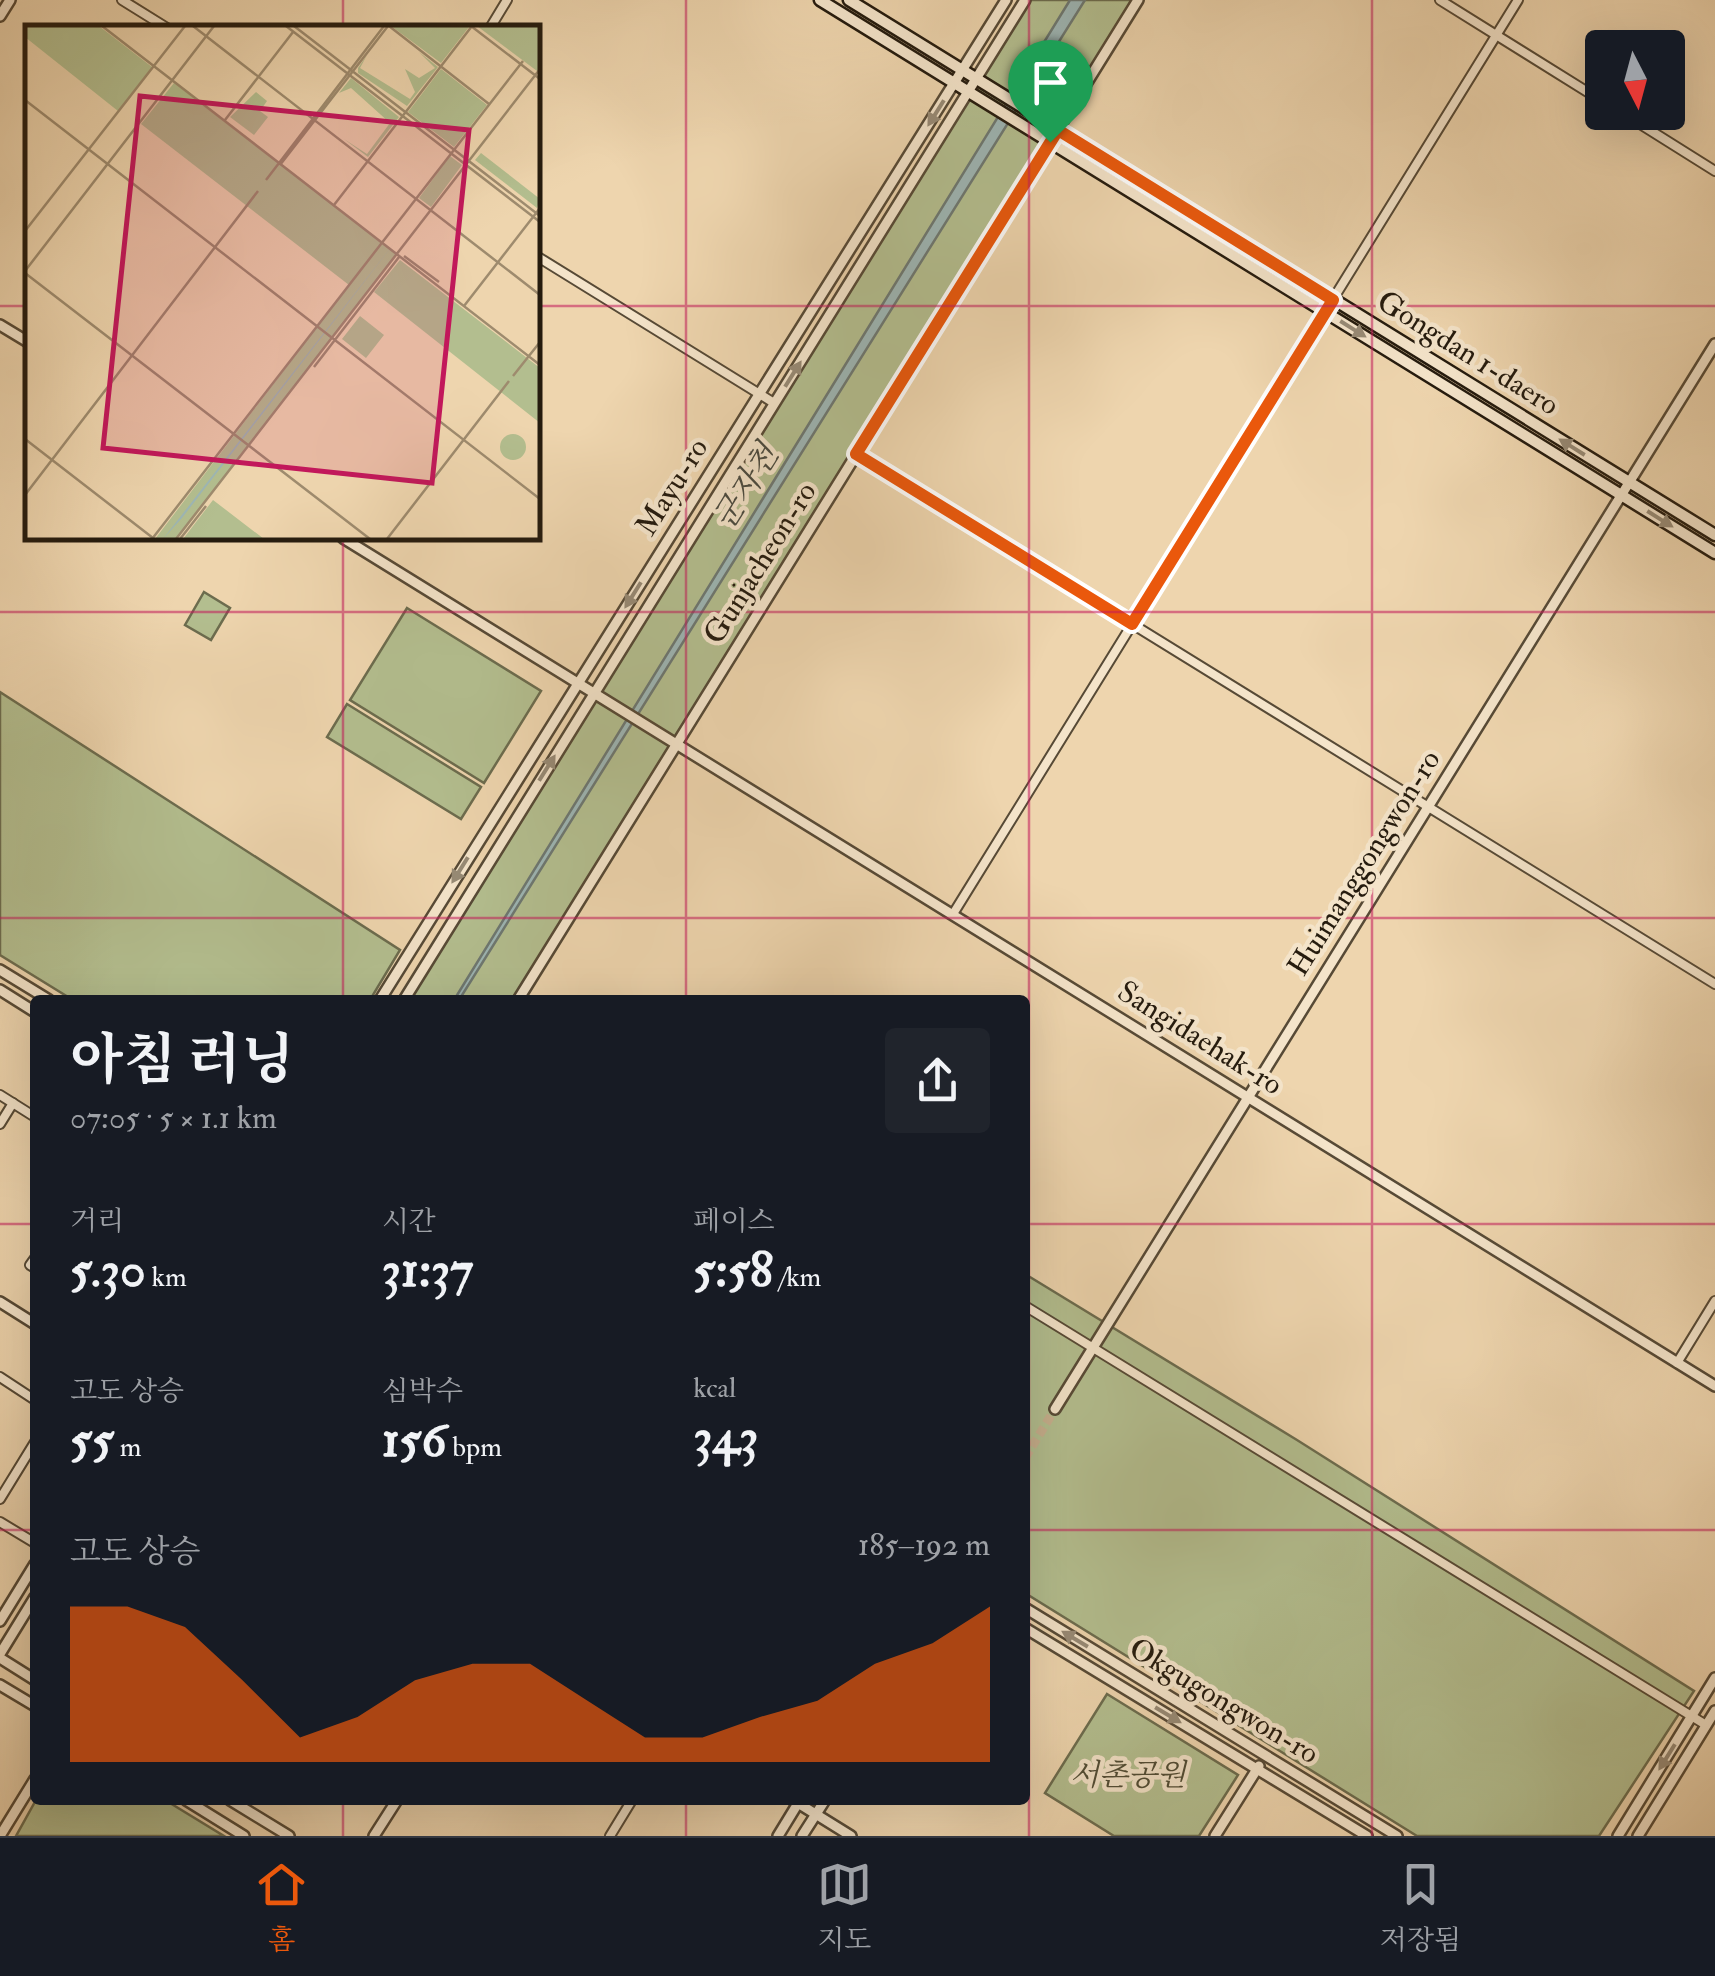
<!DOCTYPE html>
<html lang="ko">
<head>
<meta charset="utf-8">
<style>
  body { margin:0; font-family:"IM FELL Double Pica","Noto Serif KR",serif; background:#20242c; color:#f1f3f6; height:100vh; display:flex; flex-direction:column; font-size:38px; white-space:nowrap }
  * { box-sizing:border-box; margin:0 }
  p { font-size:32px; color:#9ea1a6 }
  .icon { flex:none; width:55px; height:55px; fill:none; stroke:currentColor; stroke-width:2; stroke-linecap:round; stroke-linejoin:round }
  .map { position:relative; flex:1; overflow:hidden }
  .drawer { position:absolute; left:30px; top:995px; width:1000px; height:810px; display:flex; flex-direction:column; background:#171b24; border-radius:10px; box-shadow:0 10px 40px #0002 }
  .drawer>* { flex:none }
  .needle { width:65px; rotate:174deg }
  .controls { position:absolute; left:1585px; top:30px; display:grid; gap:20px }
  .controls a { display:grid; place-items:center; width:100px; height:100px; border-radius:10px; background:#171b24; box-shadow:0 10px 40px #0002; font-size:50px }
  .pin { position:absolute; display:grid; place-items:center; width:85px; height:85px; color:#fff; margin:-102px -42px; border-radius:50% 50% 50% 0; rotate:-45deg; box-shadow:0 0 10px #0007 }
  .pin .icon { rotate:45deg }
  .round { display:grid; place-items:center; flex:none; width:105px; height:105px; border-radius:10px; background:#20242c }
  .summary { display:flex; align-items:center; justify-content:space-between; height:170px; padding:0 40px }
  h1 { font-size:55px; font-weight:700; line-height:75px }
  .figures { display:grid; grid-template-columns:repeat(3,1fr); gap:15px; height:170px; padding:10px 40px }
  .figures div { display:grid; align-content:center }
  .figures b { font-size:50px; font-weight:700 }
  .figures small { font-size:28px; font-weight:400 }
  .figures p { font-size:28px }
  .chart { height:280px; padding:20px 40px }
  .chart p { display:flex; justify-content:space-between }
  .chart svg { width:100%; height:180px; margin-top:10px; fill:#ea580c; opacity:.7 }
  .dock { display:flex; justify-content:space-around; align-items:center; height:140px; border-top:2px solid #363941; background:#171b24; font-size:28px; color:#9ea1a6 }
  .dock a { display:grid; justify-items:center; gap:5px }
  .dock .selected { color:#ea580c }
  .map>svg:first-child { display:block }
  .green { fill:#b3be8f; stroke:#6c6c4e; stroke-width:2.5 }
  .water { fill:#9db6b5; stroke:#6d7872; stroke-width:2.5 }
  .lines { fill:none; stroke-linecap:round; stroke-linejoin:round }
  .tertiary-tunnel { stroke:#c6b08e; stroke-width:9; stroke-dasharray:9 4.5; stroke-linecap:butt }
  .minor-casing { stroke:#574a36; stroke-width:12 }
  .tertiary-casing { stroke:#574a36; stroke-width:14 }
  .secondary-casing { stroke:#251b0e; stroke-width:15 }
  .minor { stroke:#f4e4ca; stroke-width:8 }
  .tertiary { stroke:#f4e4ca; stroke-width:9 }
  .secondary { stroke:#f4e4ca; stroke-width:10 }
  .oneway { fill:#978a75 }
  .route-casing { stroke:#fff; stroke-width:20 }
  .route { stroke:#ea580c; stroke-width:12 }
  .grid { fill:none; stroke:#c2185b; stroke-width:2.5; stroke-opacity:0.55 }
  .labels { text-anchor:middle; dominant-baseline:central; stroke-width:9; stroke-linejoin:round; paint-order:stroke }
  .street-label { font-size:30px; fill:#251b0e; stroke:#f4e4ca }
  .park-label { font-size:30px; font-style:italic; fill:#504c35; stroke:#f4e4ca }
  .water-label { font-size:32px; font-style:italic; fill:#494a40; stroke:#f4e4ca }
  .inset-road { fill:none; stroke:#9e8b6e; stroke-width:2.5 }
  .view { fill:#c2185b; fill-opacity:0.15; stroke:#c2185b; stroke-width:5 }
  .inset-edge { fill:none; stroke:#251b0e; stroke-width:5 }
</style>
</head>
<body>
<div class="map">
<svg width="1715" height="1836" viewBox="0 0 1715 1836">
  <rect width="100%" height="100%" fill="#eed5ae"/>
  <filter id="stains"><feTurbulence type="fractalNoise" baseFrequency=".002" numOctaves="4"/><feColorMatrix values="0 0 0 0 .2 0 0 0 0 .09 0 0 0 0 .02 0 0 0 .5 -.17"/></filter>
  <radialGradient id="worn" r=".72"><stop offset=".6" stop-color="#630" stop-opacity="0"/><stop offset="1" stop-color="#630" stop-opacity=".3"/></radialGradient>
  <g class="green">
    <polygon points="1024,0 1138,0 518,1000 404,1000"/>
    <polygon points="204,592 230,608 211,640 185,625"/>
    <polygon points="407,608 541,691 484,783 350,700"/>
    <polygon points="0,692 400,950 370,1000 73,1000 0,955"/>
    <polygon points="347,704 481,787 461,819 327,737"/>
    <polygon points="1025,1274 1297,1440 1694,1691 1599,1836 1417,1836 1025,1593"/>
    <polygon points="1107,1694 1238,1775 1199,1836 1114,1836 1045,1793"/>
    <polygon points="36,1800 165,1800 224,1836 16,1836"/>
  </g>
  <polygon class="water" points="1070,0 1085,0 459,1000 454,1000"/>
  <g class="lines">
    <polyline class="tertiary-tunnel" points="1025,1458 1055,1409"/>
    <g class="minor-casing">
      <g id="minor">
        <polyline points="122,0 167,28"/>
        <polyline points="1440,0 1602,101"/>
        <polyline points="490,28 507,0"/>
        <polyline points="1621,112 1715,171"/>
        <polyline points="538,257 774,403"/>
        <polyline points="857,454 1715,984"/>
        <polyline points="953,914 1518,0"/>
        <polyline points="0,1095 35,1117"/>
        <polyline points="0,1124 13,1103"/>
        <polyline points="35,1258 30,1265 35,1268"/>
        <polyline points="1025,1306 1706,1725"/>
        <polyline points="1677,1363 1715,1301"/>
        <polyline points="0,1377 35,1400"/>
        <polyline points="0,1499 35,1442"/>
        <polyline points="0,1522 35,1543"/>
        <polyline points="610,1836 632,1800"/>
      </g>
    </g>
    <g class="tertiary-casing">
      <g id="tertiary">
        <polyline points="0,16 10,0"/>
        <polyline points="0,325 28,342"/>
        <polyline points="343,538 1715,1386"/>
        <polyline points="0,970 49,1000"/>
        <polyline points="0,990 35,1012"/>
        <polyline points="380,1000 1006,0"/>
        <polyline points="404,1000 1025,0"/>
        <polyline points="518,1000 1138,0"/>
        <polyline points="0,1302 35,1324"/>
        <polyline points="1055,1409 1715,344"/>
        <polyline points="1025,1608 1397,1836"/>
        <polyline points="0,1621 35,1564"/>
        <polyline points="1025,1628 1367,1836"/>
        <polyline points="0,1654 35,1597"/>
        <polyline points="0,1658 35,1680"/>
        <polyline points="0,1685 35,1706"/>
        <polyline points="186,1800 244,1836"/>
        <polyline points="230,1800 289,1836"/>
        <polyline points="793,1800 851,1836"/>
        <polyline points="0,1836 35,1779"/>
        <polyline points="374,1836 397,1800"/>
        <polyline points="778,1836 800,1800"/>
        <polyline points="802,1836 825,1800"/>
        <polyline points="1215,1836 1259,1766"/>
        <polyline points="1618,1836 1715,1678"/>
        <polyline points="1638,1836 1715,1711"/>
      </g>
    </g>
    <g class="secondary-casing">
      <g id="secondary">
        <polyline points="820,0 1715,553"/>
        <polyline points="849,0 1715,535"/>
      </g>
    </g>
    <use href="#minor" class="minor"/>
    <use href="#tertiary" class="tertiary"/>
    <use href="#secondary" class="secondary"/>
  </g>
  <defs><path id="oneway-solid" d="M-6-.8H1V-3.2L6.5 0L1 3.2V.8H-6Z" transform="scale(2.5)"/></defs>
  <g class="oneway">
    <use href="#oneway-solid" transform="translate(936 113) rotate(122)"/>
    <use href="#oneway-solid" transform="translate(1353 329) rotate(32)"/>
    <use href="#oneway-solid" transform="translate(793 374) rotate(-58)"/>
    <use href="#oneway-solid" transform="translate(1572 447) rotate(-148)"/>
    <use href="#oneway-solid" transform="translate(1660 519) rotate(32)"/>
    <use href="#oneway-solid" transform="translate(633 595) rotate(122)"/>
    <use href="#oneway-solid" transform="translate(547 768) rotate(-58)"/>
    <use href="#oneway-solid" transform="translate(460 870) rotate(122)"/>
    <use href="#oneway-solid" transform="translate(1075 1639) rotate(-149)"/>
    <use href="#oneway-solid" transform="translate(1168 1715) rotate(31)"/>
    <use href="#oneway-solid" transform="translate(1667 1757) rotate(122)"/>
  </g>
  <g class="lines">
    <g class="route-casing">
      <polygon id="route" points="1058,130 1333,300 1132,624 856,454"/>
    </g>
    <use href="#route" class="route"/>
  </g>
  <path class="grid" d="M343,0V28M686,0V1000M1029,0V1836M1372,0V1836M0,306H28M538,306H1715M343,538V1000M0,612H1715M0,918H1715M0,1224H35M1025,1224H1715M0,1530H35M1025,1530H1715M343,1800V1836M686,1800V1836"/>
  <g class="labels">
    <g class="street-label">
      <text transform="translate(1468 353) rotate(32)">Gongdan 1-daero</text>
      <text transform="translate(672 487) rotate(-58)">Mayu-ro</text>
      <text transform="translate(760 563) rotate(-58)">Gunjacheon-ro</text>
      <text transform="translate(1364 863) rotate(-58)">Huimanggongwon-ro</text>
      <text transform="translate(1200 1038) rotate(32)">Sangidaehak-ro</text>
      <text transform="translate(1224 1701) rotate(31)">Okgugongwon-ro</text>
    </g>
    <g class="park-label">
      <text x="1128" y="1775">서촌공원</text>
    </g>
    <g class="water-label">
      <text transform="translate(746 487) rotate(-58)">군자천</text>
    </g>
  </g>
  <g transform="translate(25 25)">
    <rect width="515" height="515" fill="#eed5ae"/>
    <path d="M0,1H74L127,42L93,86L0,12ZM366,1H442L444,2L416,38ZM452,1H515V42L512,46ZM394,27L413,42L382,81L333,48V43L342,30L335,43L385,74L390,67L380,44L394,53L410,43ZM416,44L462,80L429,122L383,87ZM326,53L374,92L343,132L319,114L342,129L365,98L326,63L314,68ZM149,58L372,229L151,514H130L324,260L116,99ZM231,67L242,76L235,86L243,92L229,110L205,92ZM456,128L515,174L512,183L450,135ZM425,131L437,140L406,182L394,173ZM375,235L515,343V398L349,267ZM335,291L359,310L341,333L317,314ZM475 422a13 13 0 1 1 26 0a13 13 0 1 1-26 0ZM188,475L239,514H158Z" fill="#b3be8f"/>
    <path d="M370,217L157,493L138,514L212,419Z" fill="#9db6b5"/>
    <path class="inset-road" d="M77,1L515,340M168,1L515,270M261,1L515,197M269,1L515,191M364,1L464,79M446,1L515,54M0,75L515,474M200,95L268,7M255,140L363,1M241,155L359,1M309,180L447,1M0,206L160,1M379,231L414,257M0,246L189,1M0,248L345,514M439,281L515,183M289,342L374,232M488,351L515,317M0,414L128,513M0,470L233,166M127,514L498,36M151,514L515,44M155,514L181,481M362,514L484,356"/>
    <path class="view" d="M115,71L444,105L407,458L78,423Z"/>
    <rect width="515" height="515" class="inset-edge"/>
  </g>
  <rect width="100%" height="100%" filter="url(#stains)"/>
  <rect width="100%" height="100%" fill="url(#worn)"/>
</svg>
<div class="controls">
<a><svg class="needle" viewBox="-14 -14 28 28"><path d="M0-13l5 13h-10z" fill="#e53935"/><path d="M0 13l5-13h-10z" fill="#9ea1a6"/></svg></a>
</div>
<div class="pin" style="left:1050px;top:142px;background:#1e9e55"><svg class="icon" aria-label="arrive" viewBox="0 0 24 24"><path d="M6 21V4h12l-3 4 3 4H6"/></svg></div>
<section class="drawer">
<div class="summary"><div><h1>아침 러닝</h1><p>07:05 · 5 × 1.1 km</p></div><a class="round"><svg class="icon" aria-label="share" viewBox="0 0 24 24"><path d="M12 15V3M7 8l5-5 5 5M5 13v7h14v-7"/></svg></a></div>
<div class="figures">
<div><p>거리</p><b>5.30<small> km</small></b></div>
<div><p>시간</p><b>31:37</b></div>
<div><p>페이스</p><b>5:58<small> /km</small></b></div>
</div>
<div class="figures">
<div><p>고도 상승</p><b>55<small> m</small></b></div>
<div><p>심박수</p><b>156<small> bpm</small></b></div>
<div><p>kcal</p><b>343</b></div>
</div>
<div class="chart"><p><span>고도 상승</span>185–192 m</p>
<svg viewBox="0 0 160 44" preserveAspectRatio="none"><path d="M0 44V6L10 6L20 11L30 24L40 38L50 33L60 24L70 20L80 20L90 29L100 38L110 38L120 33L130 29L140 20L150 15L160 6V44z"/></svg>
</div>
</section>
</div>
<nav class="dock">
<a class="selected"><svg class="icon" aria-label="home" viewBox="0 0 24 24"><path d="M3 11l9-7 9 7M6 9v11h12V9"/></svg>홈</a>
<a><svg class="icon" aria-label="map" viewBox="0 0 24 24"><path d="M3 6l6-2 6 2 6-2v14l-6 2-6-2-6 2zM9 4v14M15 6v14"/></svg>지도</a>
<a><svg class="icon" aria-label="saved" viewBox="0 0 24 24"><path d="M7 4h10v16l-5-4-5 4z"/></svg>저장됨</a>
</nav>
</body>
</html>
